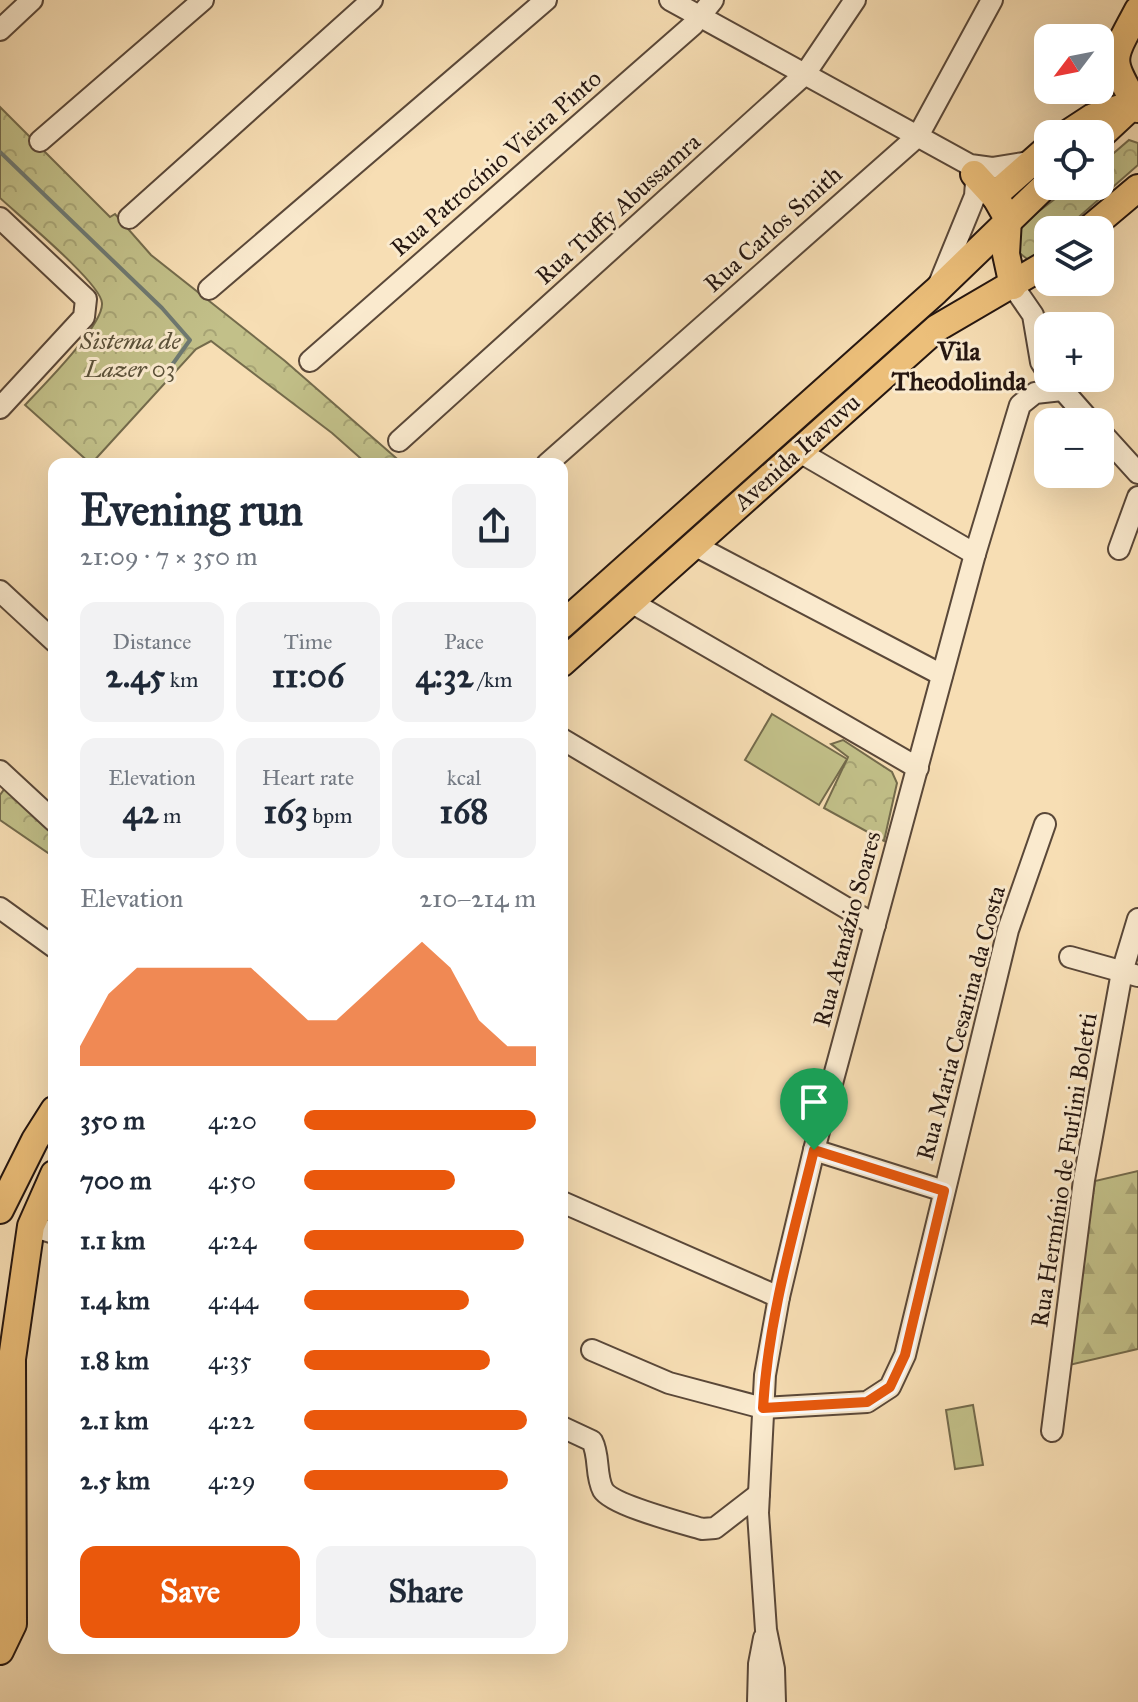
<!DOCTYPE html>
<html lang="en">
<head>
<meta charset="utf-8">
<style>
  body { margin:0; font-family:"IM FELL Great Primer",serif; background:#f2f2f3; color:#1f2937; height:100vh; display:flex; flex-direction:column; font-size:30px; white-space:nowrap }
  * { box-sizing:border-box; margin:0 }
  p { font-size:26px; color:#747a83 }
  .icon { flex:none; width:44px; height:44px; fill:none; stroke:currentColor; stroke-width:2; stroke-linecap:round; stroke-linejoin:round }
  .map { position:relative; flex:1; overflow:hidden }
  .drawer { position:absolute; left:48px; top:458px; width:520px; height:1196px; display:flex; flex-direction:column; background:#fff; border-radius:16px; box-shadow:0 8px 32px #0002 }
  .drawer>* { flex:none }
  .needle { width:52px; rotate:238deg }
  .controls { position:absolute; left:1034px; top:24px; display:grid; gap:16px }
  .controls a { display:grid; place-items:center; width:80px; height:80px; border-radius:16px; background:#fff; box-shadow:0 8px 32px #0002; font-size:40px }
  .pin { position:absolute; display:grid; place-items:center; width:68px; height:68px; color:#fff; margin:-82px -34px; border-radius:50% 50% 50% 0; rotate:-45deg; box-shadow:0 0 8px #0007 }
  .pin .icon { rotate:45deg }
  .round { display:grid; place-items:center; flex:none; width:84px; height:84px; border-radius:16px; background:#f2f2f3 }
  .overview { display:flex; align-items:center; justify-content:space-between; height:136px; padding:0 32px }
  h1 { font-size:44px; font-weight:700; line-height:60px }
  .figures { display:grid; grid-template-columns:repeat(3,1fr); gap:12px; height:136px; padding:8px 32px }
  .figures div { display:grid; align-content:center; border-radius:16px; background:#f2f2f3; text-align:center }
  .figures b { font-size:34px; font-weight:700 }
  .figures small { font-size:22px; font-weight:400 }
  .figures p { font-size:22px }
  .chart { height:224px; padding:16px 32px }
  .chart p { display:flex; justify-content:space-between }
  .chart svg { width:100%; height:144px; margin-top:8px; fill:#ea580c; opacity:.7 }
  .cta { display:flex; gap:16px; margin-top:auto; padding:16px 32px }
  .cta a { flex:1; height:92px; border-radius:16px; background:#ea580c; color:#fff; font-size:32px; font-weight:700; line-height:92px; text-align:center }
  .cta a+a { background:#f2f2f3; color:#1f2937 }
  ul { padding:0 32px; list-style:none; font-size:26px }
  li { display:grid; grid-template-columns:128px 96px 1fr; align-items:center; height:60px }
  li i { height:20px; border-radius:10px; background:#ea580c }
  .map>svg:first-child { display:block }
  .forest { fill:url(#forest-firs); stroke:#746b4c; stroke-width:2 }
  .park { fill:url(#park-crowns); stroke:#746b4c; stroke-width:2 }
  .pitch { fill:#c2c089; stroke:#746b4c; stroke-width:2 }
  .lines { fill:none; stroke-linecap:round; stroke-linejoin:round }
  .stream { stroke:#6e7972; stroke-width:4 }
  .minor-casing { stroke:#5a4839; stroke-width:24 }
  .major-casing { stroke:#251610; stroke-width:30 }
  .minor { stroke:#faeace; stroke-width:20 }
  .major { stroke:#ecbf7a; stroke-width:26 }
  .route-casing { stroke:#fff; stroke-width:16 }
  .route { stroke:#ea580c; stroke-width:10 }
  .labels { text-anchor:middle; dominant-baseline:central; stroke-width:6; stroke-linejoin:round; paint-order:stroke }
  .street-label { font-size:24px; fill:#251610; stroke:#faeace }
  .park-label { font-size:24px; font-style:italic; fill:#5c523a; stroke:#faeace }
  .neighbourhood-label { font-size:26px; font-weight:bold; fill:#251610; stroke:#faeace }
</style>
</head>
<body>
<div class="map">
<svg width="1138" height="1702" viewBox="0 0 1138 1702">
  <defs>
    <pattern id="forest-firs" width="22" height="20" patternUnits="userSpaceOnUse" patternTransform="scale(2)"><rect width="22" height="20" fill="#c2c089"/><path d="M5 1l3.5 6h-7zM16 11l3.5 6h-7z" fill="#a7a475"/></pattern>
    <pattern id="park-crowns" width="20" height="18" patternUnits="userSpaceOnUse" patternTransform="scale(2)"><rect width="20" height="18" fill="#c2c089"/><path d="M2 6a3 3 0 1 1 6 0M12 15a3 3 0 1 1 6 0" fill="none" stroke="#a7a475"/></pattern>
  </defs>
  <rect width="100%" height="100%" fill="#f7deb4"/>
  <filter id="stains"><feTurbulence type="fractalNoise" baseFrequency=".0025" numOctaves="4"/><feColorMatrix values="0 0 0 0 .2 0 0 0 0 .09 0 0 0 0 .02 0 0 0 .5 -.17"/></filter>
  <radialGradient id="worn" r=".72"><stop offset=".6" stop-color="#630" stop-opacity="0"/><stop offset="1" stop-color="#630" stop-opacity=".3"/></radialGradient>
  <polygon class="forest" points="1138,1171 1138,1349 1065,1366 1095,1181"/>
  <g class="park">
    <path d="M0,107L110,217L115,214L151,255L285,361L403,464H367L332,433L211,341L196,349L91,464L25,405C42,387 104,325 102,303C101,283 18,215 0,198Z"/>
    <polygon points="1129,140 1138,143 1138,165 1064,230 1048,230 1048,244 1031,262 1013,248 1022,224 1072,186 1100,186 1100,165"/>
    <polygon points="843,740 892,772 897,783 884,841 824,808 848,757 831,744"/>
    <polygon points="8,784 54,827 54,857 0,820 0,795"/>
  </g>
  <g class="pitch">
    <polygon points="772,714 847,759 819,805 745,760"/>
    <polygon points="973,1405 983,1465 955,1469 946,1410"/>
  </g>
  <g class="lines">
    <polyline class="stream" points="0,152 162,308 190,340 172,365"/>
    <g class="minor-casing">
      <g id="minor">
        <polyline points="670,0 970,165 992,168 1029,162"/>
        <polyline points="0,30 32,0"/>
        <polyline points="40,141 203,0"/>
        <polyline points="0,218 86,299 84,317 0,408"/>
        <polyline points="129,218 372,0"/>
        <polyline points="939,284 975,196 976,182 971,168"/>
        <polyline points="1013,286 1033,315 1041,362 1048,373"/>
        <polyline points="209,289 546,0"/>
        <polyline points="310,361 693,25 713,0"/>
        <polyline points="1054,380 1091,422"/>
        <polyline points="1100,431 1138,473"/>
        <polyline points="399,441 805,74 855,0"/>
        <polyline points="798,451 975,554"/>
        <polyline points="547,464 918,136 992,0"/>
        <polyline points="694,545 942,675"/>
        <polyline points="1119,549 1138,497"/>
        <polyline points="0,591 54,641"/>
        <polyline points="631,602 918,768"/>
        <polyline points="562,739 875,925"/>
        <polyline points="0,771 54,821"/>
        <polyline points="0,908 54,947"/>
        <polyline points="1070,957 1138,976"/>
        <polyline points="814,1150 944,1191"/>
        <polyline points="562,1202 779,1297"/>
        <polyline points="31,1226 54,1233"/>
        <polyline points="592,1350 669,1383 763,1408 867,1402 890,1387 905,1355 1008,930 1045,824"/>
        <path d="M562,1427L592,1441C600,1456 595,1475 603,1490C612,1505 682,1523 702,1529L715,1528L759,1494"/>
        <polyline points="1052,1431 1084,1180 1122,972 1138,919"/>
        <polyline points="758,1702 759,1664 764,1638"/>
        <polyline points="775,1702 774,1669 766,1630 758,1513 765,1375 779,1297 814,1150 975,554 1020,405 1035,393 1062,390"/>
      </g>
    </g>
    <g class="major-casing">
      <g id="major">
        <path d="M1138,10C1109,65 1109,55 1138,109"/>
        <polyline points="1067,134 1093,117 1135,103"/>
        <polyline points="1100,136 1129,109"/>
        <polyline points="974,174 996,198 1008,219 1006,254 1013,286"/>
        <polyline points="996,198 997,193 1048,148"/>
        <polyline points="1088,230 1138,188"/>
        <polyline points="562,625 936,291 1048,183"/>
        <polyline points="562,663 937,328 1048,263"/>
        <polyline points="0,1210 35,1140 54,1110"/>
        <polyline points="0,1651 13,1624 12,1359 31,1226 54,1174"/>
      </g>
    </g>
    <use href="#minor" class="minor"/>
    <use href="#major" class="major"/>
  </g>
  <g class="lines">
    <g class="route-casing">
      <path id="route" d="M814,1150L944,1191L905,1355L890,1387L867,1402L763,1408C768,1320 793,1235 814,1150Z"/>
    </g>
    <use href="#route" class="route"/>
  </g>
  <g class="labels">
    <g class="street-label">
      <text transform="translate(496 163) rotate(-41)">Rua Patrocínio Vieira Pinto</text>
      <text transform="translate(618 209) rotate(-42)">Rua Tuffy Abussamra</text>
      <text transform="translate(773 229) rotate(-42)">Rua Carlos Smith</text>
      <text transform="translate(797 452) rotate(-42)">Avenida Itavuvu</text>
      <text transform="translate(847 929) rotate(-75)">Rua Atanázio Soares</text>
      <text transform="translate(961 1023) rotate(-75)">Rua Maria Cesarina da Costa</text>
      <text transform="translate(1064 1170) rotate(-81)">Rua Hermínio de Furlini Boletti</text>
    </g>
    <g class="park-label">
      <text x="130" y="341">Sistema de<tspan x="130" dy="28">Lazer 03</tspan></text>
    </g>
    <g class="neighbourhood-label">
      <text x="959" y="351">Vila<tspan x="959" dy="30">Theodolinda</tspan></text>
    </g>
  </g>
  <rect width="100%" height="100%" filter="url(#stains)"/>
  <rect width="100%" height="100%" fill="url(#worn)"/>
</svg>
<div class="controls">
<a><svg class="needle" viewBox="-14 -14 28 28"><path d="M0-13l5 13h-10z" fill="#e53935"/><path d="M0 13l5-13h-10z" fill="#747a83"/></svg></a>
<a><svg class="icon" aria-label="locate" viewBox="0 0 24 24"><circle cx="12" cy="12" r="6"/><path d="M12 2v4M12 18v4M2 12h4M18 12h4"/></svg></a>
<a><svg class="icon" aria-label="layers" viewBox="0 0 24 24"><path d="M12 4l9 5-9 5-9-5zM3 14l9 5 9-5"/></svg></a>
<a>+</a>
<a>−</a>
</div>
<div class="pin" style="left:814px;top:1150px;background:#1e9e55"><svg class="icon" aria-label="arrive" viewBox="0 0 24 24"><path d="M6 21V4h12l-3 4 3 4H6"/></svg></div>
<section class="drawer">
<div class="overview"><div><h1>Evening run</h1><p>21:09 · 7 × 350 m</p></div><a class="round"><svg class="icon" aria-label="share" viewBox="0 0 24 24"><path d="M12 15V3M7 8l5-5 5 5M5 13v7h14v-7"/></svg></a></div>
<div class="figures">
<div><p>Distance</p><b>2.45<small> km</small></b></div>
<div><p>Time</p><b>11:06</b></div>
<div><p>Pace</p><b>4:32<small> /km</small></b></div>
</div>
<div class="figures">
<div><p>Elevation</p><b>42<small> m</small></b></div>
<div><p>Heart rate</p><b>163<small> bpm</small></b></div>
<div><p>kcal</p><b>168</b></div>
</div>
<div class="chart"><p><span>Elevation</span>210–214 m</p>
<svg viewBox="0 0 160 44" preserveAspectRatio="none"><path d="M0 44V38L10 22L20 14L30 14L40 14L50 14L60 14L70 22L80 30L90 30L100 22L110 14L120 6L130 14L140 30L150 38L160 38V44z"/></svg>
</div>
<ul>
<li><b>350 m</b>4:20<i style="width:100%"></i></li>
<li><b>700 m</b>4:50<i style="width:65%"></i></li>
<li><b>1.1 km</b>4:24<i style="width:95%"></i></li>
<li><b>1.4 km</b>4:44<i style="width:71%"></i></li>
<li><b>1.8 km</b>4:35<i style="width:80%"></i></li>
<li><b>2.1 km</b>4:22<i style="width:96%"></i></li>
<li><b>2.5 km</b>4:29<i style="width:88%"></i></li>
</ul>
<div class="cta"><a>Save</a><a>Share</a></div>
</section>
</div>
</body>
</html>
